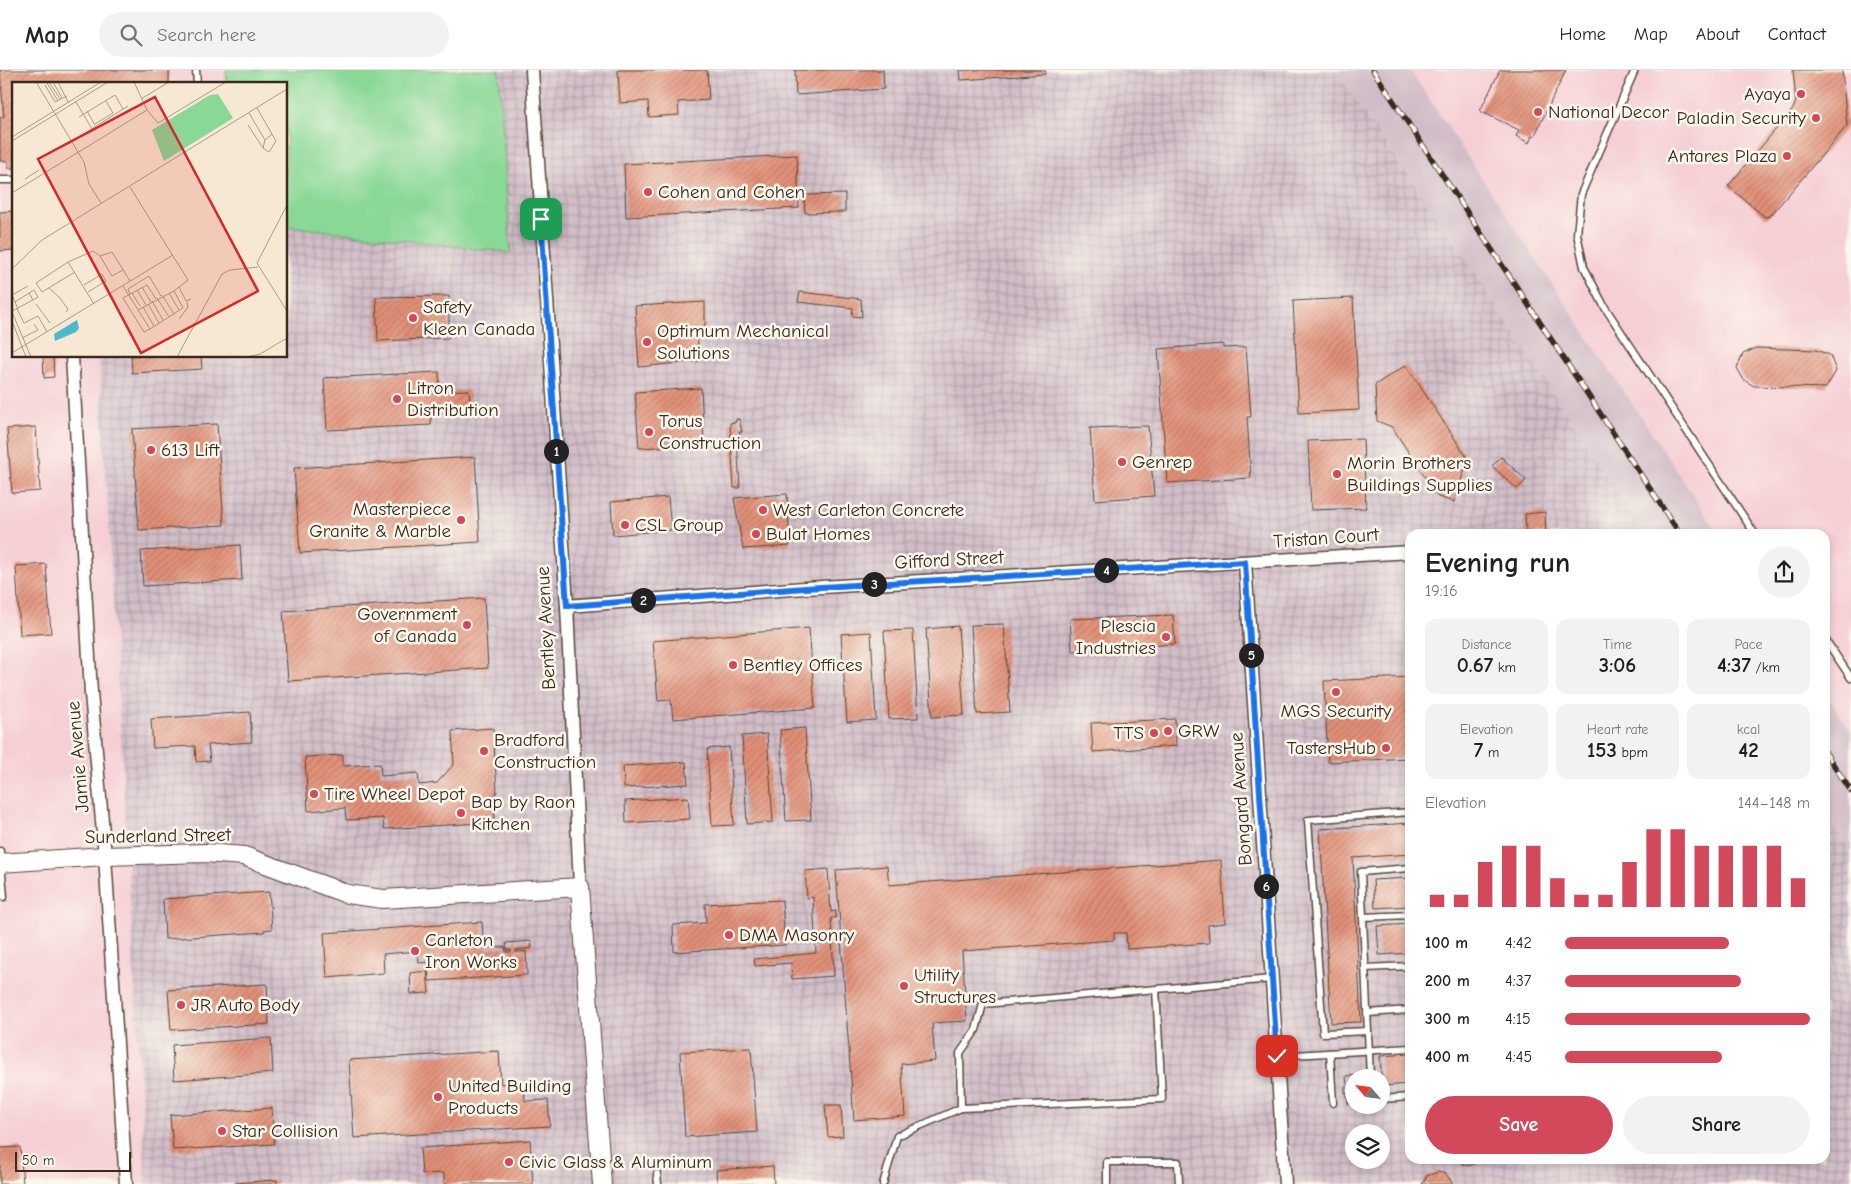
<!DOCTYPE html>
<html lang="en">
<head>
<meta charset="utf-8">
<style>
  body { margin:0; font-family:"Comic Neue",sans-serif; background:#f2f2f2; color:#202124; height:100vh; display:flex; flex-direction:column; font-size:19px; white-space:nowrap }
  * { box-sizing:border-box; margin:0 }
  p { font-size:16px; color:#757577 }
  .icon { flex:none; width:28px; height:28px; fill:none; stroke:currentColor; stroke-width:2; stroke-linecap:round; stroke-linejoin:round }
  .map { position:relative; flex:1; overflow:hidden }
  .panel { position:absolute; left:1405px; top:459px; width:425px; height:635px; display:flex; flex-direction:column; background:#fff; border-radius:15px; box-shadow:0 2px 8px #0003 }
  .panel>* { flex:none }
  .needle { width:32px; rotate:298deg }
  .controls { position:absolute; left:1345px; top:999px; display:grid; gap:10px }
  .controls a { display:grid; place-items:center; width:45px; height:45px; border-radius:50%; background:#fff; box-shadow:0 2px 8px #0003; font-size:25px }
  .scale { position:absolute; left:15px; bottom:12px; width:116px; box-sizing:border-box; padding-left:5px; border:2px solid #3b2a1e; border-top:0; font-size:14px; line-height:18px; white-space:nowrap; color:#3b2a1e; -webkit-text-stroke:4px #fbf7ec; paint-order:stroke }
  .pin { position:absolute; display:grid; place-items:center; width:42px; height:42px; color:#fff; margin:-21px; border-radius:10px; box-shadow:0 2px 8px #0006 }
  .km { position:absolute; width:25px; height:25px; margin:-12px; border-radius:50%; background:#222; color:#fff; font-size:14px; line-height:25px; text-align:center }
  .round { display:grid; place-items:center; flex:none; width:52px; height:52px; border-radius:26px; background:#f2f2f2 }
  .overview { display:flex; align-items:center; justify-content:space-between; height:85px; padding:0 20px }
  h1 { font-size:28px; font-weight:700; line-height:38px }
  .metrics { display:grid; grid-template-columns:repeat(3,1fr); gap:8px; height:85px; padding:5px 20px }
  .metrics div { display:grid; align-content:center; border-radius:12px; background:#f2f2f2; text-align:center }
  .metrics b { font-size:21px; font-weight:700 }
  .metrics small { font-size:14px; font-weight:400 }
  .metrics p { font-size:14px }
  .chart { height:140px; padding:10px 20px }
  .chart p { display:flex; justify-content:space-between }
  .chart svg { width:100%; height:90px; margin-top:5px; stroke:#d1495b; stroke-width:6 }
  .primary-button { display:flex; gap:10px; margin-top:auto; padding:10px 20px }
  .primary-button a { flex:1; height:58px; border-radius:30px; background:#d1495b; color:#fff; font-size:20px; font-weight:700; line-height:58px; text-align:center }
  .primary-button a+a { background:#f2f2f2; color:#202124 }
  ul { padding:0 20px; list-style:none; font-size:16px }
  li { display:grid; grid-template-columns:80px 60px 1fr; align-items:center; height:38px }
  li i { height:12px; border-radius:6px; background:#d1495b }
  header { display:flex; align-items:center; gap:30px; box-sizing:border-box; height:70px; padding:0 25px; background:#fff; border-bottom:1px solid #e0e0e0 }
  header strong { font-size:24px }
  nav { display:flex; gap:28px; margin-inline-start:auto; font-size:18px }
  .search { width:350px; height:45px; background:#f2f2f2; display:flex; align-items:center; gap:12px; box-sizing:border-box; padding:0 18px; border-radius:28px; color:#757577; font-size:19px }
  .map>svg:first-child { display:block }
  .built { fill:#f6cfd5 }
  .industrial { fill:url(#industrial-grid); fill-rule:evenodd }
  .railway { fill:#d1bdc8 }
  .grass { fill:#89d896; stroke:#62815a }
  .building { fill:url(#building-hatch) }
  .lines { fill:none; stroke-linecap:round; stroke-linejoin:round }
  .lane-casing { stroke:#574639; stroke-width:9 }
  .street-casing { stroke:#574639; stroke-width:15 }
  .secondary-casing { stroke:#574639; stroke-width:20 }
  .lane { stroke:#fff; stroke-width:6 }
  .street { stroke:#fff; stroke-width:12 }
  .secondary { stroke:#fff; stroke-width:18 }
  .rail-casing { stroke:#3b2a1e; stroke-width:5.5 }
  .rail { stroke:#fbf7ec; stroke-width:4; stroke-dasharray:11; stroke-linecap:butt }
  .route-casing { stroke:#fff; stroke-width:10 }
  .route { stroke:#1a73e8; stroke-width:6 }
  .poi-dot { fill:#d1495b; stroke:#fbf7ec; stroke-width:2 }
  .labels { text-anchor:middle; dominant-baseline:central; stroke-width:5; stroke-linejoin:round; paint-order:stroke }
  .poi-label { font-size:19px; fill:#3b2a1e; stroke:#fbf7ec; text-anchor:start }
  .street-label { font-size:19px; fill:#3b2a1e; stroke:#fbf7ec }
  .inset-road { fill:none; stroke:#ab9c8a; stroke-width:1 }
  .view { fill:#d62828; fill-opacity:0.15; stroke:#d62828; stroke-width:2.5 }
  .inset-edge { fill:none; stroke:#3b2a1e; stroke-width:2.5 }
</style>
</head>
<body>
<header>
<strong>Map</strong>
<div class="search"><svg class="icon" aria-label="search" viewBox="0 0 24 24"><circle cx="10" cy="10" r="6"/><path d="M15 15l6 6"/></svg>Search here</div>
<nav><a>Home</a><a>Map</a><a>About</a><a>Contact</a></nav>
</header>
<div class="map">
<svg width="1851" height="1114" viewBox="0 0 1851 1114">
  <defs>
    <pattern id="industrial-grid" width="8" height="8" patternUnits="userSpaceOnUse" patternTransform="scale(1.25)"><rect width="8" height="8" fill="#d1bdc8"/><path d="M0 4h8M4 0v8" fill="none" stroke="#ab9aa2"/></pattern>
    <pattern id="building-hatch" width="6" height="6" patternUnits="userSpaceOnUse" patternTransform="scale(1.25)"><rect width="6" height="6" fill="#e29078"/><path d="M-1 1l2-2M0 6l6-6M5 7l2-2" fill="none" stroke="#b87662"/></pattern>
  </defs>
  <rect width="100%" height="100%" fill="#fbf7ec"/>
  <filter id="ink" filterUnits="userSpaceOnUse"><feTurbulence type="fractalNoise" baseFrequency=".02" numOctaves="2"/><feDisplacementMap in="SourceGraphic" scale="10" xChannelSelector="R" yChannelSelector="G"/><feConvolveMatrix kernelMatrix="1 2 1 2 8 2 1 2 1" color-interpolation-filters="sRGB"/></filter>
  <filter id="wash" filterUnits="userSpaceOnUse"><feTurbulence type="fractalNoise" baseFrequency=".0096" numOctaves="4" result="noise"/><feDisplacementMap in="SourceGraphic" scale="20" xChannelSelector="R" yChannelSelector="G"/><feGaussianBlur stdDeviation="1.12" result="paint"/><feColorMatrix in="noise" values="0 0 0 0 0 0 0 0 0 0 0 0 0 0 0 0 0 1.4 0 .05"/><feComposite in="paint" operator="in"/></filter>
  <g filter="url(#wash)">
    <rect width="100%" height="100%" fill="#f6e8d2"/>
    <g class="built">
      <polygon points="0,0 225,0 226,14 14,14 14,286 99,286 146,1114 0,1114"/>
      <polygon points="1410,0 1851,0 1851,661 1825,622 1825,464 1719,464"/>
    </g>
    <path class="industrial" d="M225,0H1335L1469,192L1645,464H1410V1089H1825V742L1851,782V1114H146L99,286H286V14H226ZM1354,1008H1381V1035H1354ZM1354,1062H1381V1090H1354Z"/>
    <g class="railway">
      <polygon points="1335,0 1410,0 1719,464 1645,464 1469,192"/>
      <polygon points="1825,622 1851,661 1851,782 1825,742"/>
    </g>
    <polygon class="grass" points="226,0 499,0 511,183 286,156 286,14 227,14"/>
    <g id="blocks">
      <g class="building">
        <polygon points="0,0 169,0 169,14 14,14 14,98 8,98 8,91 0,91 0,47 4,47"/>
        <polygon points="618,0 707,0 709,30 678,32 679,45 649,47 648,31 620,33"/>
        <polygon points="795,0 883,0 884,19 796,25"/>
        <polygon points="960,0 1045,0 1045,4 961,10"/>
        <polygon points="1500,0 1566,0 1534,67 1532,66 1529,73 1516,66 1519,60 1480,41"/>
        <polygon points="1793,0 1842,0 1847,56 1770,146 1765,147 1728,116 1793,39 1796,31"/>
        <polygon points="797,85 799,138 626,147 624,94"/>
        <polygon points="845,124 845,142 805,143 804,125"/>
        <polygon points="14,141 14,180 0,181 0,142"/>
        <polygon points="800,222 861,229 862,247 852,246 853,238 798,232"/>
        <polygon points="449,226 449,268 378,271 376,227"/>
        <polygon points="1353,228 1359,340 1299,343 1293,231"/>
        <polygon points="705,232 705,261 697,261 699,291 639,297 635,236"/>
        <polygon points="1223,274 1223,278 1246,277 1251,347 1247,347 1251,408 1167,413 1158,279"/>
        <polygon points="1756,278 1816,280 1830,285 1836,301 1826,318 1754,316 1744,310 1737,298 1743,284"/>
        <polygon points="43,286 53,286 54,307 44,308"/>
        <polygon points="131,286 201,286 202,299 132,303"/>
        <polygon points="1406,295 1468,389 1454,432 1438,427 1392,357 1377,351 1375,315"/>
        <polygon points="439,302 440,321 469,320 470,336 431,338 431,355 327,360 324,308"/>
        <polygon points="701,318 704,374 639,378 635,322"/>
        <polygon points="736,349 739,349 742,362 739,362 741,368 737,368 740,418 734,418 730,353 736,352"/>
        <polygon points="217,354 224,455 139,460 132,359"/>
        <polygon points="1148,356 1154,426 1095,430 1090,358"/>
        <polygon points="36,357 40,421 12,423 7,359"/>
        <polygon points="1363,369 1366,438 1311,440 1308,371"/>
        <polygon points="475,387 480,472 300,483 294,398"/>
        <polygon points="1501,387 1526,410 1517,419 1492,396"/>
        <polygon points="787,424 790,476 743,479 734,428"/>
        <polygon points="668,427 671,460 613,465 611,432"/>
        <polygon points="1545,442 1546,464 1526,464 1525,444"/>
        <polygon points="240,475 242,510 143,516 141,481"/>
        <polygon points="46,494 51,563 20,565 16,496"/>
        <polygon points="484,528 488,598 288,611 283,541"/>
        <polygon points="1173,545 1175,574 1072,581 1070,549"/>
        <polygon points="1004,554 1010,642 977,644 971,555"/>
        <polygon points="958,556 964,645 932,647 926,559"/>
        <polygon points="809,558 815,638 673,649 671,630 658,631 653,571"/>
        <polygon points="913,560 918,648 889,649 884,561"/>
        <polygon points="871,562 876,650 847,652 841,564"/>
        <polygon points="1410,607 1410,688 1328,692 1324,611"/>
        <polygon points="250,642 252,672 208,675 210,691 196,692 195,676 153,678 151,649"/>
        <polygon points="1175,649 1176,676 1093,682 1091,653"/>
        <polygon points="493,658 497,722 494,726 495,752 384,759 383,748 346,750 345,738 308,741 305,687 343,685 343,696 380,694 381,706 418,703 419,715 437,713 454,694 452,661"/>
        <polygon points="805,658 811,750 786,751 780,660"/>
        <polygon points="767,664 773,752 747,754 742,666"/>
        <polygon points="729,677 734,755 712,756 707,679"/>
        <polygon points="686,692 688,714 624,718 623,696"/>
        <polygon points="688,727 690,749 626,753 625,731"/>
        <polygon points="1410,753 1410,784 1353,788 1361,952 1331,953 1320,759"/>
        <polygon points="1221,790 1225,853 1208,855 1209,873 1127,879 1126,863 1114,863 1114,870 962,881 967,951 932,953 935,991 901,994 905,1046 854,1050 836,800 887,796 889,815"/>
        <polygon points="828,799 831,842 836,841 836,848 831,848 834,906 792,909 791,893 755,896 754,889 816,883 813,827 807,828 805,801"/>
        <polygon points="1410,808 1410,836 1375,838 1373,810"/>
        <polygon points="269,822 272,859 264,860 264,862 165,869 163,829"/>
        <polygon points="782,830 785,875 674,882 673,855 706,853 705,834"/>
        <polygon points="482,852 484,878 505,877 506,882 511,882 511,880 507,880 506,873 531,871 532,878 516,880 516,882 526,881 527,905 429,911 428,892 419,893 418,881 383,884 384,903 327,908 324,863"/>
        <polygon points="1410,854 1410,883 1379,885 1377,856"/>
        <polygon points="427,901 429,923 411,924 410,903"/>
        <polygon points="267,914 269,954 171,960 168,920"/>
        <polygon points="271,968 273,1003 174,1010 172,975"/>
        <polygon points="751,978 757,1062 685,1067 680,982"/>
        <polygon points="499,981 501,1014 524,1013 525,1031 548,1030 550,1056 354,1068 349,990"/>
        <polygon points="1410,984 1410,1014 1382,1016 1380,986"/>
        <polygon points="1361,1005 1361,1008 1354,1008 1354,1033 1348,1034 1347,1023 1345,1023 1345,1017 1347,1017 1346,1006"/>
        <polygon points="825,1035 841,1035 843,1066 828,1067"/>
        <polygon points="272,1038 274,1074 173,1080 170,1045"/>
        <polygon points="530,1070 533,1114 444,1114 444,1103 422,1104 420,1078"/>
        <polygon points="20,1077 23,1114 0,1114 0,1078"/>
        <polygon points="1459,1089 1478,1089 1475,1093 1469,1096 1463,1094"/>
        <polygon points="773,1096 774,1114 717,1114 716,1100"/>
        <polygon points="1438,1102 1446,1104 1453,1114 1422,1114 1427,1106"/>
        <polygon points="277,1110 277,1114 235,1114 235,1113"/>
      </g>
    </g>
  </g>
  <g filter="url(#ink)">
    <use href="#blocks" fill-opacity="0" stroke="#574639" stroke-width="1"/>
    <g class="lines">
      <g class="lane-casing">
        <g id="lane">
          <polyline points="196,0 197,14"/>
          <polyline points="1635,0 1581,124 1577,164 1584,197 1604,236 1755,464"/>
          <polyline points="0,110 14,110"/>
          <polyline points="1825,569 1851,608"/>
          <polyline points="0,781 4,827"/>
          <polyline points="1363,847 1410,845"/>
          <polyline points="1365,898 1410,896"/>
          <polyline points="1156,919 1162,1029 961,1038 960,983 976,960 983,934 1272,909"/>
          <polyline points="1368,943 1410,940"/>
          <polyline points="1368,961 1323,963 1308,750 1410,742"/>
          <polyline points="1330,983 1333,1033"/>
          <polyline points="1277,986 1410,978"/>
          <polyline points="1370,1008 1361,802 1410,798"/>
          <polyline points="1381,1029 1410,1027"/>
          <polyline points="657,1104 658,1114"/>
          <polyline points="883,1114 897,1066 961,1038"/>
          <polyline points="1107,1114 1107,1092 1178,1092 1179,1114"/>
        </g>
      </g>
      <g class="street-casing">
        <g id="street">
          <polyline points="532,0 567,536 580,817"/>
          <polyline points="72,286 91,623 105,786 126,1114"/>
          <polyline points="1245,492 1285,1114"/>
          <polyline points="567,536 805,518 1410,482"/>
        </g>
      </g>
      <g class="secondary-casing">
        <polyline id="secondary" points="0,793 105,786 205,783 244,786 347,824 383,829 580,817 602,1114"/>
      </g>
      <use href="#lane" class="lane"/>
      <use href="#street" class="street"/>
      <use href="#secondary" class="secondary"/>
      <g class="rail-casing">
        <g id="rail">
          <polyline points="1373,0 1680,464"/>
          <polyline points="1825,682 1851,721"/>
        </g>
      </g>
      <use href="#rail" class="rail"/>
    </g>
  </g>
  <g class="lines" filter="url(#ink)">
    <g class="route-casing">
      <polyline id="route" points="541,149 567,536 805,518 1245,492 1277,986"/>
    </g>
    <use href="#route" class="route"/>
  </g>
  <g class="poi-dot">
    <circle cx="1801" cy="24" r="5"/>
    <circle cx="1538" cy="42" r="5"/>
    <circle cx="1816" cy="48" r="5"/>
    <circle cx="1787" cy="86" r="5"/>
    <circle cx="648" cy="122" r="5"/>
    <circle cx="413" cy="248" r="5"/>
    <circle cx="647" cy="272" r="5"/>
    <circle cx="397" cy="329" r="5"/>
    <circle cx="649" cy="362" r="5"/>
    <circle cx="151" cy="380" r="5"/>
    <circle cx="1122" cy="392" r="5"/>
    <circle cx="1337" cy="404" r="5"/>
    <circle cx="763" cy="440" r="5"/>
    <circle cx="461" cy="450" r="5"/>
    <circle cx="625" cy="455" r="5"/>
    <circle cx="756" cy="464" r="5"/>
    <circle cx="467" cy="555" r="5"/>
    <circle cx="1166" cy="567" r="5"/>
    <circle cx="733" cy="595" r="5"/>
    <circle cx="1336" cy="622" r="5"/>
    <circle cx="1168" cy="661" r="5"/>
    <circle cx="1154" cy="663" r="5"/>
    <circle cx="1386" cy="678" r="5"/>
    <circle cx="484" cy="681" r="5"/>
    <circle cx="314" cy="724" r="5"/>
    <circle cx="461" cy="743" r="5"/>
    <circle cx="729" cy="865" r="5"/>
    <circle cx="415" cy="881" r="5"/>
    <circle cx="904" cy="916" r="5"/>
    <circle cx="181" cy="935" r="5"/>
    <circle cx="438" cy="1027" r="5"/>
    <circle cx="222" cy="1061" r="5"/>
    <circle cx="509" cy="1092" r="5"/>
  </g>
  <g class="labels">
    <g class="poi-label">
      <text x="1791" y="24" text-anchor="end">Ayaya</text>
      <text x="1548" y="42">National Decor</text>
      <text x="1806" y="48" text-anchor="end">Paladin Security</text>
      <text x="1777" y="86" text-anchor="end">Antares Plaza</text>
      <text x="658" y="122">Cohen and Cohen</text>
      <text x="423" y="237">Safety<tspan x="423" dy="22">Kleen Canada</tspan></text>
      <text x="657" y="261">Optimum Mechanical<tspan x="657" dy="22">Solutions</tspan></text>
      <text x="407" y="318">Litron<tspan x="407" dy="22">Distribution</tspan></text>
      <text x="659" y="351">Torus<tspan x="659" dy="22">Construction</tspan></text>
      <text x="161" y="380">613 Lift</text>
      <text x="1132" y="392">Genrep</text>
      <text x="1347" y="393">Morin Brothers<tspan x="1347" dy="22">Buildings Supplies</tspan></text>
      <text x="451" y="439" text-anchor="end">Masterpiece<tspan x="451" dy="22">Granite &amp; Marble</tspan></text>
      <text x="773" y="440">West Carleton Concrete</text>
      <text x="635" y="455">CSL Group</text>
      <text x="766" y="464">Bulat Homes</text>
      <text x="457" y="544" text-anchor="end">Government<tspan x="457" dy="22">of Canada</tspan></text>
      <text x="1156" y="556" text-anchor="end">Plescia<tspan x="1156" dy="22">Industries</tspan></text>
      <text x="743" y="595">Bentley Offices</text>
      <text x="1336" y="641" text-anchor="middle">MGS Security</text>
      <text x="1178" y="661">GRW</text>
      <text x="1144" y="663" text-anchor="end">TTS</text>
      <text x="494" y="670">Bradford<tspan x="494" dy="22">Construction</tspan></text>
      <text x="1376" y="678" text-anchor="end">TastersHub</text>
      <text x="324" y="724">Tire Wheel Depot</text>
      <text x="471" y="732">Bap by Raon<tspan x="471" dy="22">Kitchen</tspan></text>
      <text x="739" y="865">DMA Masonry</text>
      <text x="425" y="870">Carleton<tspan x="425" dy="22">Iron Works</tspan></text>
      <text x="914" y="905">Utility<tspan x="914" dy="22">Structures</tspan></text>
      <text x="191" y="935">JR Auto Body</text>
      <text x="448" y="1016">United Building<tspan x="448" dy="22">Products</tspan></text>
      <text x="232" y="1061">Star Collision</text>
      <text x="519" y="1092">Civic Glass &amp; Aluminum</text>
    </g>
    <g class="street-label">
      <text transform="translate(1326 468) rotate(-4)">Tristan Court</text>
      <text transform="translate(949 490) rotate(-3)">Gifford Street</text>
      <text transform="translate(546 558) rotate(-93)">Bentley Avenue</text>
      <text transform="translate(78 687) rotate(-95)">Jamie Avenue</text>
      <text transform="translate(1241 729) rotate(-94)">Bongard Avenue</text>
      <text transform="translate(158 766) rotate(-1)">Sunderland Street</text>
    </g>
  </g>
  <g transform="translate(12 12)">
    <rect width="275" height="275" fill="#f6e8d2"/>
    <path d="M206,12L221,36L152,79L140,48L198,13Z" fill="#89d896"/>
    <path d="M65,238L67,246L64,250L43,259L42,252Z" fill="#4eb9ca"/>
    <path class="inset-road" d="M24,0L72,80L77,102L89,121M37,0L48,17M41,0L50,16M46,0L56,20M122,0L135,28L146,41L214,0M35,1L46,19M33,3L43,20L55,14M129,17L157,0M64,20L80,47M75,29L83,43M237,31L253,58M67,35L103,13L111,27L116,24M83,42L101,31L94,19M236,43L251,66L257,70L264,59L245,26M0,55L89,0M0,59L96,0M56,62L111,27M251,66L253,58L260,52M13,97L27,88M0,111L135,28M275,123L245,181L275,229M56,180L24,201L30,210L63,190M0,187L30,158L275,7M111,188L100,194L88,174L100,170L118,199M72,203L90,192L94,199L76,210M111,204L138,247L171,226L162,209L176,198L118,105M130,205L139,220M167,205L174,219L179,217M37,206L47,215L56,227L54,230M125,208L134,223M120,211L128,224M157,211L167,228M118,212L116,207L137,194L149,214M0,213L16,204M0,213L6,227M150,213L162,232M145,216L157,235M140,219L151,238M3,220L22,208L26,215L21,218L17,211M24,222L38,241M82,222L56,180L81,169L88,174M136,222L147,241M131,225L142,244M5,227L12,241L26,234L35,250M126,228L162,209M0,229L21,218M0,230L19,275M167,237L176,225L175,220M0,239L14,275M138,247L132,250L111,216L135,203L144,217M10,256L26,248L22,242M0,271L161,173M165,275L210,192L218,188L246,185M235,275L248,272L275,256"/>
    <path class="view" d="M143,15L246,209L129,271L26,77Z"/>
    <rect width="275" height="275" class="inset-edge"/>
  </g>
</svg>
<div class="controls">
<a><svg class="needle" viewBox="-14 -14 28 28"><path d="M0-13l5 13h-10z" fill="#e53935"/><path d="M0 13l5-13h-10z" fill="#757577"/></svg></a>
<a><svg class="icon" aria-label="layers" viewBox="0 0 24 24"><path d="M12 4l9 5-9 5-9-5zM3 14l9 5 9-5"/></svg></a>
</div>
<div class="scale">50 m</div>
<div class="pin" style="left:541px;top:149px;background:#1e9e55"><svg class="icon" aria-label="arrive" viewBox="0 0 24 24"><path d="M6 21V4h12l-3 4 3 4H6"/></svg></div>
<div class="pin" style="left:1277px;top:986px;background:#d93025"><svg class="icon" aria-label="check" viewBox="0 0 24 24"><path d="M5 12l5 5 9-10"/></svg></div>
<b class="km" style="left:556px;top:381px">1</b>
<b class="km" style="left:643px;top:530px">2</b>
<b class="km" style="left:874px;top:514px">3</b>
<b class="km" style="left:1106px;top:500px">4</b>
<b class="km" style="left:1251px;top:585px">5</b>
<b class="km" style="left:1266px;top:816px">6</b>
<section class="panel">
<div class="overview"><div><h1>Evening run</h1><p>19:16</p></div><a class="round"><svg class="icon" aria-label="share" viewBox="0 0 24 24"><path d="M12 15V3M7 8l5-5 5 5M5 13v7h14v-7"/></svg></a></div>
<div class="metrics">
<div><p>Distance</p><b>0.67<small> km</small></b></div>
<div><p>Time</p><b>3:06</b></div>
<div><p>Pace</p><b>4:37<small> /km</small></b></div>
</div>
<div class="metrics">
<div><p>Elevation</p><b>7<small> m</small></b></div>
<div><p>Heart rate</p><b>153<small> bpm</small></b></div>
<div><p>kcal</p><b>42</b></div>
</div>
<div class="chart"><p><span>Elevation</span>144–148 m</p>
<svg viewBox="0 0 160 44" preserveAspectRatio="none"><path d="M5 44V38M15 44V38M25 44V22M35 44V14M45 44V14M55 44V30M65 44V38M75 44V38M85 44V22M95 44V6M105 44V6M115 44V14M125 44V14M135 44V14M145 44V14M155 44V30"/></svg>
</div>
<ul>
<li><b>100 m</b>4:42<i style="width:67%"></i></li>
<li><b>200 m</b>4:37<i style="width:72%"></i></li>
<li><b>300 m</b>4:15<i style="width:100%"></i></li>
<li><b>400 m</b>4:45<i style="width:64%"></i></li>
</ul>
<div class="primary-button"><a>Save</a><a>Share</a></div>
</section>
</div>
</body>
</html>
